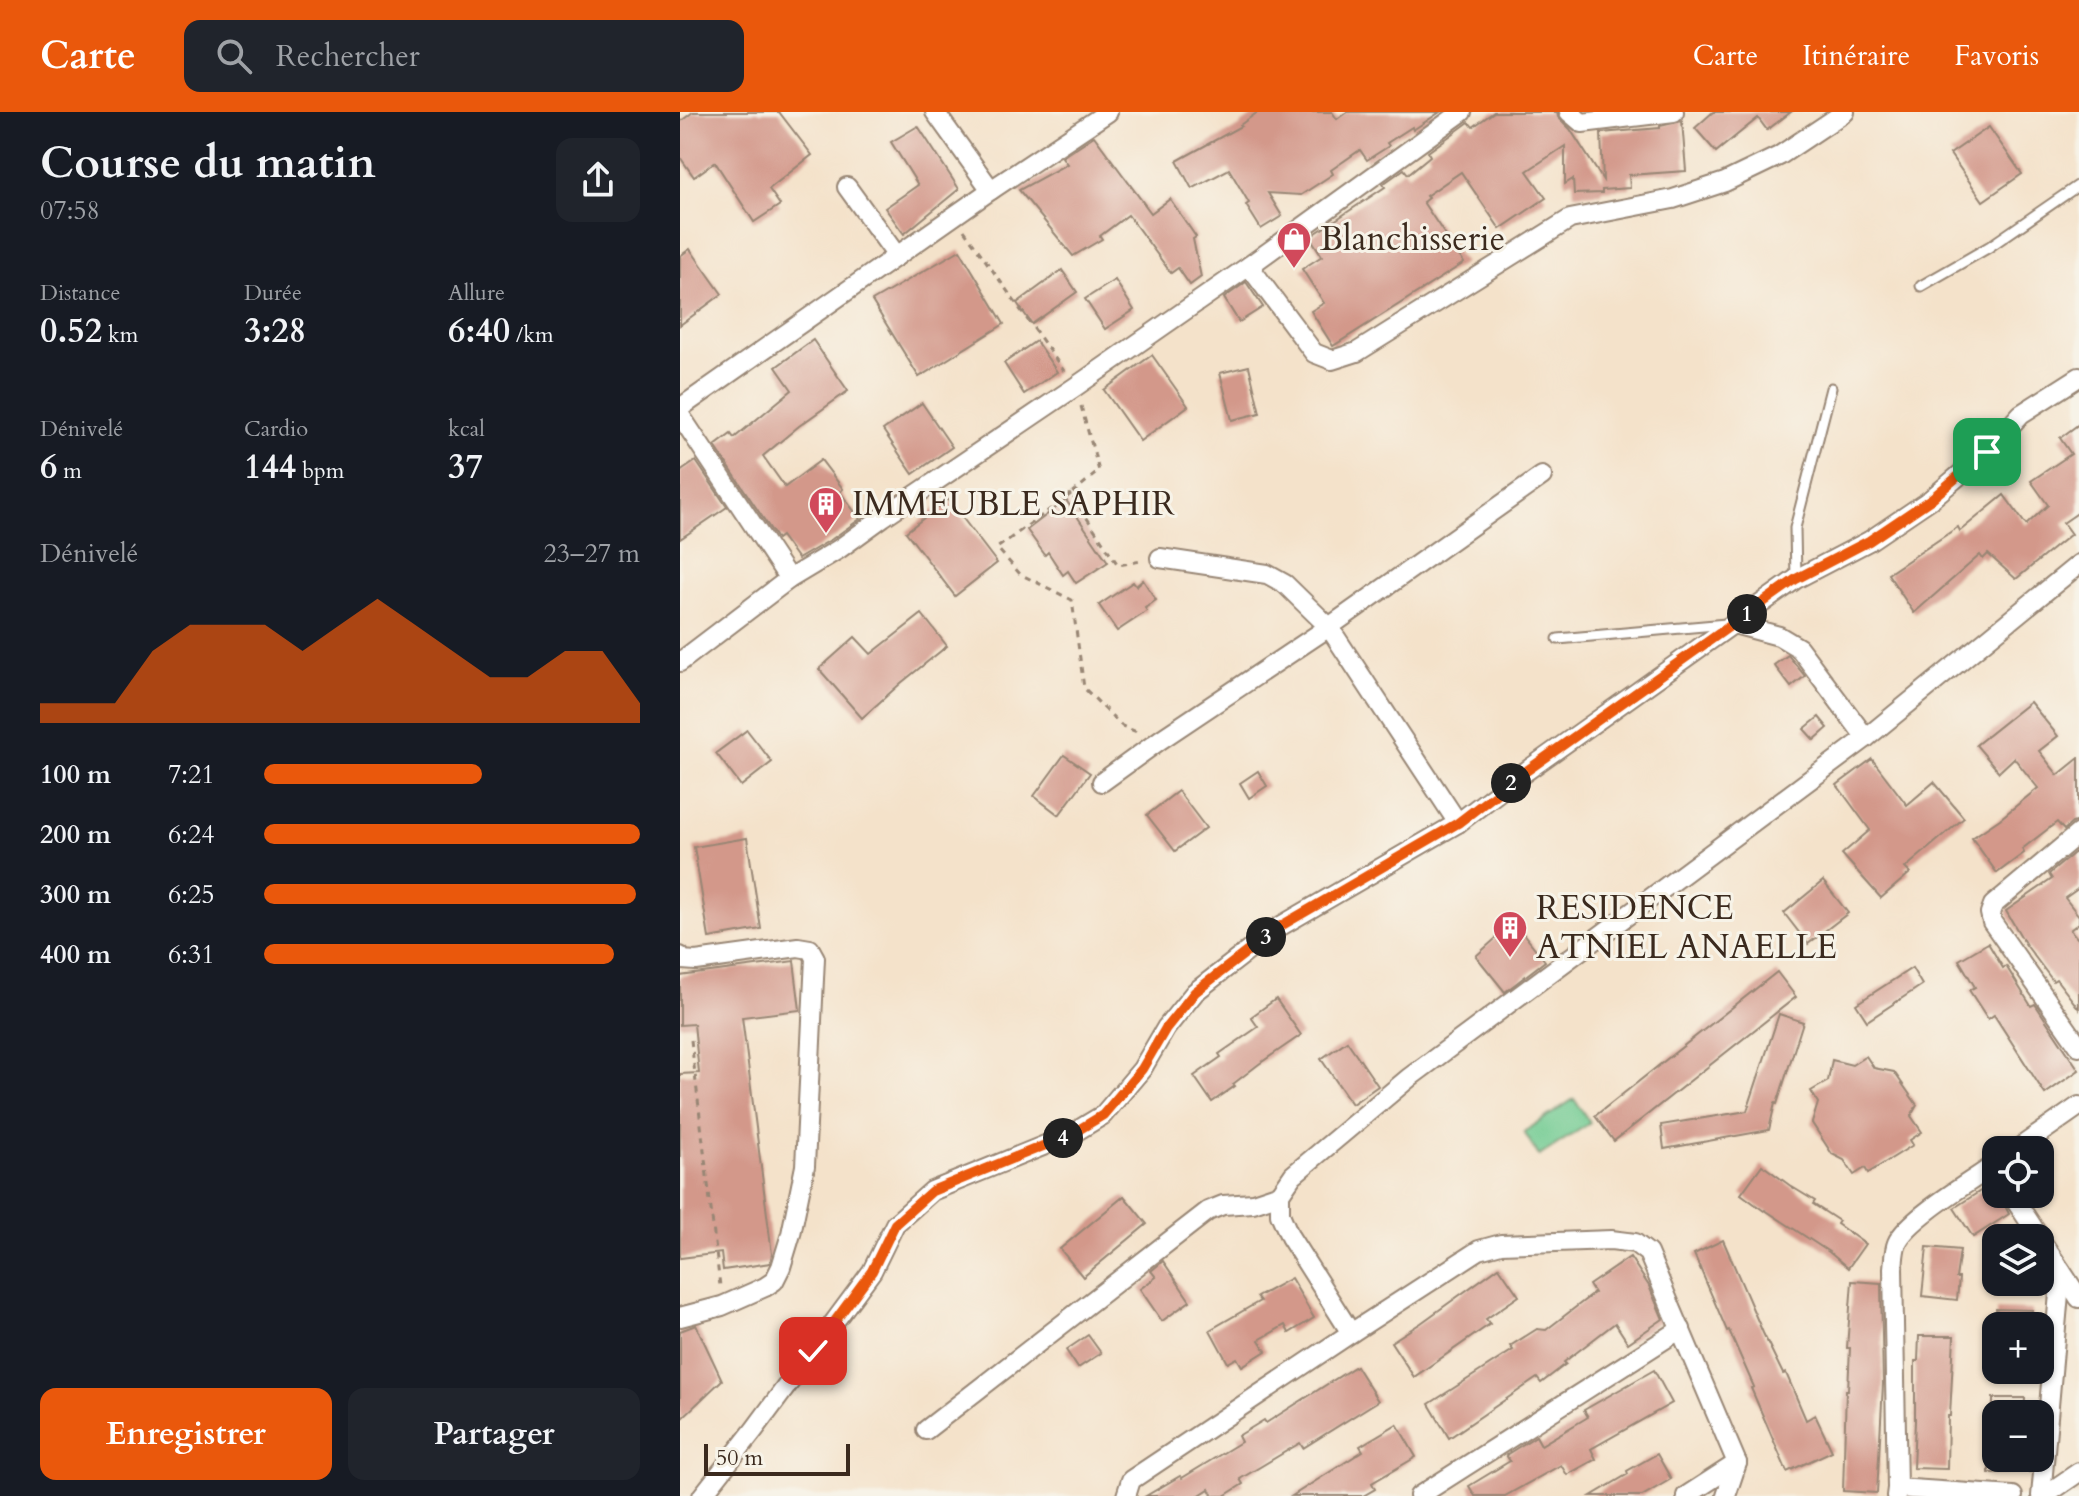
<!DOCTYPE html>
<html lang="fr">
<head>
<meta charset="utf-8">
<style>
  body { margin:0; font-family:Cardo,serif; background:#20242c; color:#f1f3f6; height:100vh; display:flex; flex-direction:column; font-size:30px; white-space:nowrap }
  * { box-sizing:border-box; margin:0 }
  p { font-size:26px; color:#9ea1a6 }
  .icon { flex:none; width:44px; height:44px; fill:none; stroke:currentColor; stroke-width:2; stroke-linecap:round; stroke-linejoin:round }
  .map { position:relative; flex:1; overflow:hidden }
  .sheet { display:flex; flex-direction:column; background:#171b24; width:680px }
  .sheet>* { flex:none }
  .controls { position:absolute; left:1302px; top:1024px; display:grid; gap:16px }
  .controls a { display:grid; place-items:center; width:72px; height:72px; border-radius:16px; background:#171b24; box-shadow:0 2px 6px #0004; font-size:40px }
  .scale { position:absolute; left:24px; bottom:20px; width:146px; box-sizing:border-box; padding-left:8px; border:4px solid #3b2a1e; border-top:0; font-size:22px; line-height:28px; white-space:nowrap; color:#3b2a1e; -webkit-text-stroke:6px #f7f3e8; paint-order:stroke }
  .pin { position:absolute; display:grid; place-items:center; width:68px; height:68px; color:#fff; margin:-34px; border-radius:16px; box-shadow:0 4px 12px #0006 }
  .km { position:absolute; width:40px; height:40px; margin:-20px; border-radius:50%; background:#222; color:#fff; font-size:22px; line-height:40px; text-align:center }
  .round { display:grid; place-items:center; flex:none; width:84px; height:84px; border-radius:16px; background:#20242c }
  .overview { display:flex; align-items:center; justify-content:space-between; height:136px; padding:0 40px }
  h1 { font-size:44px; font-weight:800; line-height:60px }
  .metrics { display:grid; grid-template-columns:repeat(3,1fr); gap:12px; height:136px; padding:8px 40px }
  .metrics div { display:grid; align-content:center }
  .metrics b { font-size:34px; font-weight:800 }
  .metrics small { font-size:22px; font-weight:400 }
  .metrics p { font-size:22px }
  .chart { height:224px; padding:16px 40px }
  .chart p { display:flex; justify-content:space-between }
  .chart svg { width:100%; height:144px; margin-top:8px; fill:#ea580c; opacity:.7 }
  .cta { display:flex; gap:16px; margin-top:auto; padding:16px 40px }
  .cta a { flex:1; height:92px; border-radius:16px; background:#ea580c; color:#fff; font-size:32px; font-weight:800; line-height:92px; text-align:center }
  .cta a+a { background:#20242c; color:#f1f3f6 }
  ul { padding:0 40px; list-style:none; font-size:26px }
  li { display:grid; grid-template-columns:128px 96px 1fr; align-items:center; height:60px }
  li i { height:20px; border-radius:10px; background:#ea580c }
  header { display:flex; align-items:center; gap:48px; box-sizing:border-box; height:112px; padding:0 40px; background:#ea580c; color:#fff }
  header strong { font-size:38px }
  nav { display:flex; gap:44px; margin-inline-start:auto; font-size:28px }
  .search { width:560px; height:72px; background:#20242c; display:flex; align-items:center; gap:20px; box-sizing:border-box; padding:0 28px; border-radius:16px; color:#9ea1a6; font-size:30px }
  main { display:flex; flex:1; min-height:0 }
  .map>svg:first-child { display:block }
  .green { fill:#70ca91; stroke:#567a58; stroke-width:2 }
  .building { fill:#d3988a }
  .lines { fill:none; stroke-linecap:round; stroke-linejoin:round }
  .lane-casing { stroke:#988674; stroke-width:13 }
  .street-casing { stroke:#988674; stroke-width:22 }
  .path { stroke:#988674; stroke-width:3; stroke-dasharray:6 6; stroke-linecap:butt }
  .lane { stroke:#fff; stroke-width:9 }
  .street { stroke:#fff; stroke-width:18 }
  .route-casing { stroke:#fff; stroke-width:16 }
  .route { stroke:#ea580c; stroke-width:10 }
  .labels { text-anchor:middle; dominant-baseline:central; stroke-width:6; stroke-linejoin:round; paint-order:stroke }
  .poi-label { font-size:34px; fill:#3b2a1e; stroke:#f7f3e8; text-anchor:start }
</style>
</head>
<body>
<header>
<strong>Carte</strong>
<div class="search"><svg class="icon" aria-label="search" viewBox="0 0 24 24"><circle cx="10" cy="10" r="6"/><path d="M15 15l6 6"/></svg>Rechercher</div>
<nav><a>Carte</a><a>Itinéraire</a><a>Favoris</a></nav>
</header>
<main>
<section class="sheet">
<div class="overview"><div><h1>Course du matin</h1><p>07:58</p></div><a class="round"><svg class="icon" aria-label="share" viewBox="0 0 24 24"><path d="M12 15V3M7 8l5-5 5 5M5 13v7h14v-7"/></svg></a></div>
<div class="metrics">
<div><p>Distance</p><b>0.52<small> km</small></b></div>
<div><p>Durée</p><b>3:28</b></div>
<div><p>Allure</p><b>6:40<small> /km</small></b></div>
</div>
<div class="metrics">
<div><p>Dénivelé</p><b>6<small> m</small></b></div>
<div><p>Cardio</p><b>144<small> bpm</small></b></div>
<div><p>kcal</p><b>37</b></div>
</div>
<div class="chart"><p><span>Dénivelé</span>23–27 m</p>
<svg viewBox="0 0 160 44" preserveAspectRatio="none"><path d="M0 44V38L10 38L20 38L30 22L40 14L50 14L60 14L70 22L80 14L90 6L100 14L110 22L120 30L130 30L140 22L150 22L160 38V44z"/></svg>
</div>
<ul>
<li><b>100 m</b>7:21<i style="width:58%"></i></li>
<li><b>200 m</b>6:24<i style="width:100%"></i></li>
<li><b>300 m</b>6:25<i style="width:99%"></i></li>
<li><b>400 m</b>6:31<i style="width:93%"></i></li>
</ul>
<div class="cta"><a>Enregistrer</a><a>Partager</a></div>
</section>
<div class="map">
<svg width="1399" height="1384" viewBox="0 0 1399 1384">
  <rect width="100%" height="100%" fill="#f7f3e8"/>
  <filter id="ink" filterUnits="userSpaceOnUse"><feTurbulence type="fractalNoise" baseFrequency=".0125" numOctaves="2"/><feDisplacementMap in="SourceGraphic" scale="16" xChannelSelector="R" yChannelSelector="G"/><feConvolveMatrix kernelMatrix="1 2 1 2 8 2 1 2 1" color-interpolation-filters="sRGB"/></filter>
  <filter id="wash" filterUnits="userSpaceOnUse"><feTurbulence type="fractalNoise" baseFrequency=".006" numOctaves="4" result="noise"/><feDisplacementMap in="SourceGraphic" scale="32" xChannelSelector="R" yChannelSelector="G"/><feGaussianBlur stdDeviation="1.8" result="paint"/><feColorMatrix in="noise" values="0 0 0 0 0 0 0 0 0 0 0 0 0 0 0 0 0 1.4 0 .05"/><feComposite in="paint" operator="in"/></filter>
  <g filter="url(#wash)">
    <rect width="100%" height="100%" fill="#f4e2ca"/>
    <polygon class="green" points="894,987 910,1011 859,1044 844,1020"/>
    <g id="blocks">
      <g class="building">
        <polygon points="13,0 99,0 132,43 89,77 100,93 74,110 35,50 14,65 0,45 0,10"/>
        <polygon points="578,0 652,0 657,7 667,0 760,0 733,18 732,15 707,31 709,34 687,48 680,38 651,58 653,62 621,83 588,81 602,104 581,117 566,93 569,91 549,57 512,77 497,49 561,14 560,13"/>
        <polygon points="814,0 877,0 878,5 890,17 923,68 921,21 980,16 980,14 1002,9 1006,59 949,63 950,76 922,78 922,81 894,82 893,67 885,72 885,34 847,59 866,86 820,117 781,60 746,84 748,86 743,90 784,151 653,234 631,199 644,191 622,157 642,144 630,125 705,75 703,72 724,57 728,62 750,44 748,40 789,10 793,15"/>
        <polygon points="1033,0 1111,0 1087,18 1078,6 1036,40 1015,16"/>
        <polygon points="238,14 279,77 224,122 205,96 238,73 211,30"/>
        <polygon points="1309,15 1342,62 1303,89 1270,42"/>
        <polygon points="414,24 471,101 490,87 516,125 513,127 521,165 510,173 498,156 491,161 448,103 420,124 422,127 393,144 339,78 387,52 382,45"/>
        <polygon points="10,137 42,182 0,213 0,144"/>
        <polygon points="280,138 324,212 239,265 192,189"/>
        <polygon points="382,158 397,180 352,212 337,191"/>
        <polygon points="435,168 454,198 425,217 405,187"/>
        <polygon points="566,170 583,195 559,210 544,186"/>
        <polygon points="133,228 168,279 119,314 83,344 105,375 141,348 163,377 160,380 180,407 152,427 118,447 101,424 97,427 35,334 51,322 54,326 112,278 96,255"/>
        <polygon points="356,229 377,260 344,282 324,251"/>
        <polygon points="472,243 508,294 460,329 424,278"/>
        <polygon points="569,254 580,301 552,308 540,261"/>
        <polygon points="242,291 272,335 233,362 203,318"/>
        <polygon points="1399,312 1399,400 1383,411 1391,422 1336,467 1308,442 1303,447 1300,443 1234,501 1208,462 1278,415 1280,419 1324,383 1346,413 1368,393 1351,369 1391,342 1380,326"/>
        <polygon points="16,349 47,395 0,427 0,360"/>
        <polygon points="268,387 317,451 275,484 226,420"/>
        <polygon points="386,388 428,450 396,471 388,459 383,463 368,440 365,443 347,418"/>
        <polygon points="463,468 476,488 465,496 467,499 437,519 419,493 453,470 456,474"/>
        <polygon points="242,502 267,534 221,571 182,606 139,557 175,525 191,542"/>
        <polygon points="1108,543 1125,564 1111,575 1094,553"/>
        <polygon points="1350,590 1378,624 1359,639 1378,663 1399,646 1399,709 1392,711 1384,718 1377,710 1342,737 1344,741 1317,761 1292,726 1320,707 1358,676 1334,646 1319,660 1296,633"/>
        <polygon points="1139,605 1148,616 1134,628 1124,617"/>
        <polygon points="67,618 92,650 61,674 36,641"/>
        <polygon points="384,643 410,661 379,703 354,684"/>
        <polygon points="1192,647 1227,693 1254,670 1284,706 1225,756 1230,761 1201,786 1162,742 1190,718 1157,673"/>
        <polygon points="578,659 587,674 569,686 560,671"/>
        <polygon points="498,679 526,716 495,739 467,703"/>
        <polygon points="67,726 81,817 29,826 14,735"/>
        <polygon points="1399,737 1399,776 1385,786 1399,804 1399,811 1390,818 1399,828 1399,897 1376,867 1373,869 1346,833 1326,799 1372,767 1369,762"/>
        <polygon points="1143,769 1168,801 1128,832 1104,801"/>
        <polygon points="834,810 865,849 825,880 796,844"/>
        <polygon points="1308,831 1323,856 1326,854 1351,894 1355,892 1399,958 1365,982 1314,903 1308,907 1289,878 1295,875 1279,848"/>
        <polygon points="114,849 120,898 62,905 92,1142 90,1151 43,1158 41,1141 0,1146 0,962 19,961 14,912 0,913 0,864"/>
        <polygon points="1232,856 1242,873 1187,909 1176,892"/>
        <polygon points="1097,860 1116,885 934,1029 915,1004"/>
        <polygon points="596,887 621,923 579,952 553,972 555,974 532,990 514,964 541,945 539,942 578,915 571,905"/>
        <polygon points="1099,902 1123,910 1097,992 1095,991 1089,1018 984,1037 981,1013 1067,999"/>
        <polygon points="667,929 698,974 672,992 641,947"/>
        <polygon points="1186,944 1194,956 1214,960 1237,993 1231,1004 1242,1020 1230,1028 1233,1033 1188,1061 1185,1056 1174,1063 1164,1048 1152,1042 1132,1011 1138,991 1131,979 1148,969 1152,948 1172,953"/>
        <polygon points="1082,1053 1112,1075 1135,1089 1133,1092 1159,1109 1157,1112 1185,1132 1168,1156 1149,1140 1085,1098 1084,1099 1061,1082"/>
        <polygon points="1316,1069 1316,1082 1319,1082 1329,1102 1293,1125 1274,1096"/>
        <polygon points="444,1084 467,1112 403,1165 380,1137"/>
        <polygon points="1043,1128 1083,1221 1103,1262 1106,1261 1126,1308 1135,1303 1152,1339 1107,1360 1071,1276 1074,1275 1049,1218 1047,1219 1014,1142"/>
        <polygon points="1247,1135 1280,1138 1276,1166 1279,1166 1277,1188 1242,1184"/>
        <polygon points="950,1145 969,1174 983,1207 948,1231 935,1211 884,1250 886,1252 861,1271 857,1266 769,1326 749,1292 833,1238 830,1234 857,1217 866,1218 914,1181 909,1173"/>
        <polygon points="483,1149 510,1189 482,1209 460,1177 476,1165 471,1159"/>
        <polygon points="819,1155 839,1184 806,1207 810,1212 734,1265 711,1230 741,1211"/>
        <polygon points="611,1166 634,1206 609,1221 605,1213 579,1228 586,1239 562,1254 557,1246 548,1251 530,1218 580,1189 577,1185"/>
        <polygon points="1172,1169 1201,1171 1203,1272 1197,1381 1163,1379 1166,1278 1168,1278 1170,1236 1167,1236"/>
        <polygon points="1316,1197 1352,1198 1352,1214 1316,1214"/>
        <polygon points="16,1213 42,1268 0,1308 0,1219"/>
        <polygon points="408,1223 421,1241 398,1256 386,1238"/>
        <polygon points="1239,1224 1274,1224 1270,1304 1268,1304 1267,1357 1233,1356 1235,1309 1235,1249 1238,1249"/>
        <polygon points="676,1254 698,1289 623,1336 620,1331 560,1367 563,1372 544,1384 533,1384 529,1377 518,1384 466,1384 500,1364 502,1366 561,1330 558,1324 584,1308 586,1311"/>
        <polygon points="974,1258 992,1291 911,1337 916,1347 887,1363 881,1353 825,1384 795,1384 789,1374 830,1349 826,1343 856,1324 861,1333 908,1305 904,1298"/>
        <polygon points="1313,1286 1345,1286 1344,1302 1313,1302"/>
        <polygon points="717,1312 736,1345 692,1371 695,1377 683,1384 612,1384 683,1339 680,1334"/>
        <polygon points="977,1342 991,1367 962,1384 911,1384 948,1362 947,1359"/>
        <polygon points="1309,1346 1352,1346 1351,1360 1309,1361"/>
      </g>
    </g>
  </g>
  <g filter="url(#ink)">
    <use href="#blocks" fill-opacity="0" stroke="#988674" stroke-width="2"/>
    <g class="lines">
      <g class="lane-casing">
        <g id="lane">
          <polyline points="1241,174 1309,135 1399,73"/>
          <polyline points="1116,467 1115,416 1151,276"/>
          <polyline points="878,527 1046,512"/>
        </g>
      </g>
      <g class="street-casing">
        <g id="street">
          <polyline points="889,0 902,11 994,0"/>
          <polyline points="167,75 217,144"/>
          <polyline points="311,78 428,0"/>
          <polyline points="569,154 634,241 652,248 677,240 890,107 993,87 1045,70 1099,44 1165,0"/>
          <polyline points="0,296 311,78 255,0"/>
          <polyline points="0,303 109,467"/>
          <polyline points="480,446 587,462 605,472 649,515 778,711"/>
          <polyline points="1054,512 1099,524 1119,536 1186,626"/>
          <polyline points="0,550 109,467 159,437 203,405 395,275 569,154 782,0"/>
          <polyline points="422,670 480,628 649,515 862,364"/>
          <polyline points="1399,721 1313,793 1310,801 1312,810 1399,934"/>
          <polyline points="0,844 2,848 16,849 118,835 130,837 135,846 125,1054 111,1122 101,1155 94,1169 85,1175 42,1194 0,1205"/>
          <polyline points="1336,1038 1399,994"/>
          <polyline points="1331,1082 1360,1126"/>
          <polyline points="1360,1127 1399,1186"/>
          <polyline points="671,1221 610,1125 600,1102 600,1082 613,1063 730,965 1186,626 1399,452"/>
          <polyline points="246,1318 528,1099 543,1093 573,1091 600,1082"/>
          <polyline points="1217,1376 1333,1384"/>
          <polyline points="22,1384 74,1318 192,1159 215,1112 252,1079 390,1023 423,1003 462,957 486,916 515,880 599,815 778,711 838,665 1116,467 1189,429 1251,387 1307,340 1341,302 1399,265"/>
          <polyline points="446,1384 451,1368 671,1221 799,1138 821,1132 931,1128 955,1131 968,1141 1057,1351 1046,1384"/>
          <polyline points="739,1384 1001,1217"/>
          <polyline points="1006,1384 1057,1351"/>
          <path d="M1216,1384L1217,1376L1213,1156C1214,1148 1214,1138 1217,1131C1227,1107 1293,1068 1316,1052"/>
          <polyline points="1361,1384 1381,1159"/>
          <polyline points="1364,1384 1399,1360"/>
        </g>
      </g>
      <g class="path">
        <polyline points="284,118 384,259"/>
        <polyline points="401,294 419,359 391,382 438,453 461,449"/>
        <polyline points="391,382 317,436 340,462 392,488 404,576 442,614 457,620"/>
        <polyline points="11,928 40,1174"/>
      </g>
      <use href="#lane" class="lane"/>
      <use href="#street" class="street"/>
    </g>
  </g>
  <g class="lines" filter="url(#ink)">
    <g class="route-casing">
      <polyline id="route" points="133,1239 192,1159 215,1112 252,1079 390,1023 423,1003 462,957 486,916 515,880 599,815 778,711 838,665 1116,467 1189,429 1251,387 1307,340"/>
    </g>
    <use href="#route" class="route"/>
  </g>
  <defs>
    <g id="shop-pin" transform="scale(1.8)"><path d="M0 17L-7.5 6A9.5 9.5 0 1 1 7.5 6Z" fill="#d1495b" stroke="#f7f3e8"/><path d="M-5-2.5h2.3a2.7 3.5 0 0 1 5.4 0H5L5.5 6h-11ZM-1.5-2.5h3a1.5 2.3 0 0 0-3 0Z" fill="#fff"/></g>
    <g id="building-pin" transform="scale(1.8)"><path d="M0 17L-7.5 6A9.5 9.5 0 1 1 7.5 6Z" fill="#d1495b" stroke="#f7f3e8"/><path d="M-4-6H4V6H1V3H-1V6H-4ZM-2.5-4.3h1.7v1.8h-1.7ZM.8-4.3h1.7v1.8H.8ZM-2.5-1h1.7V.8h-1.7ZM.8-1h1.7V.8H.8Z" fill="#fff"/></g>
  </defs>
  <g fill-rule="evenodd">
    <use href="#shop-pin" x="614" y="127"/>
    <use href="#building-pin" x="146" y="392"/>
    <use href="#building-pin" x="830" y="816"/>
  </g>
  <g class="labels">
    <g class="poi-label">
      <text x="640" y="127">Blanchisserie</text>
      <text x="172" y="392">IMMEUBLE SAPHIR</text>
      <text x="856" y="796">RESIDENCE<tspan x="856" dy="39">ATNIEL ANAELLE</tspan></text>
    </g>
  </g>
</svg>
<div class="controls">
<a><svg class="icon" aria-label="locate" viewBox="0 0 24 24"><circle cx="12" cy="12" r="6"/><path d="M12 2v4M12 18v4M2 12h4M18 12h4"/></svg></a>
<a><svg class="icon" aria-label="layers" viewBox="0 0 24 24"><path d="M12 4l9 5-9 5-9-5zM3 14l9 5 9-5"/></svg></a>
<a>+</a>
<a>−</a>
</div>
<div class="scale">50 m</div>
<div class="pin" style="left:1307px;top:340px;background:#1e9e55"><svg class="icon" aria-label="arrive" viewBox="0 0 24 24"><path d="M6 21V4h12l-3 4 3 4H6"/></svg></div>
<div class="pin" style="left:133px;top:1239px;background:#d93025"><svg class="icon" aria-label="check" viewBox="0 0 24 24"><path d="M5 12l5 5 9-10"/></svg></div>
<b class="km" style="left:1067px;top:502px">1</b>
<b class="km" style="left:831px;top:671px">2</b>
<b class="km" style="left:586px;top:825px">3</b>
<b class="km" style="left:383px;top:1026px">4</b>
</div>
</main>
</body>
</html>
